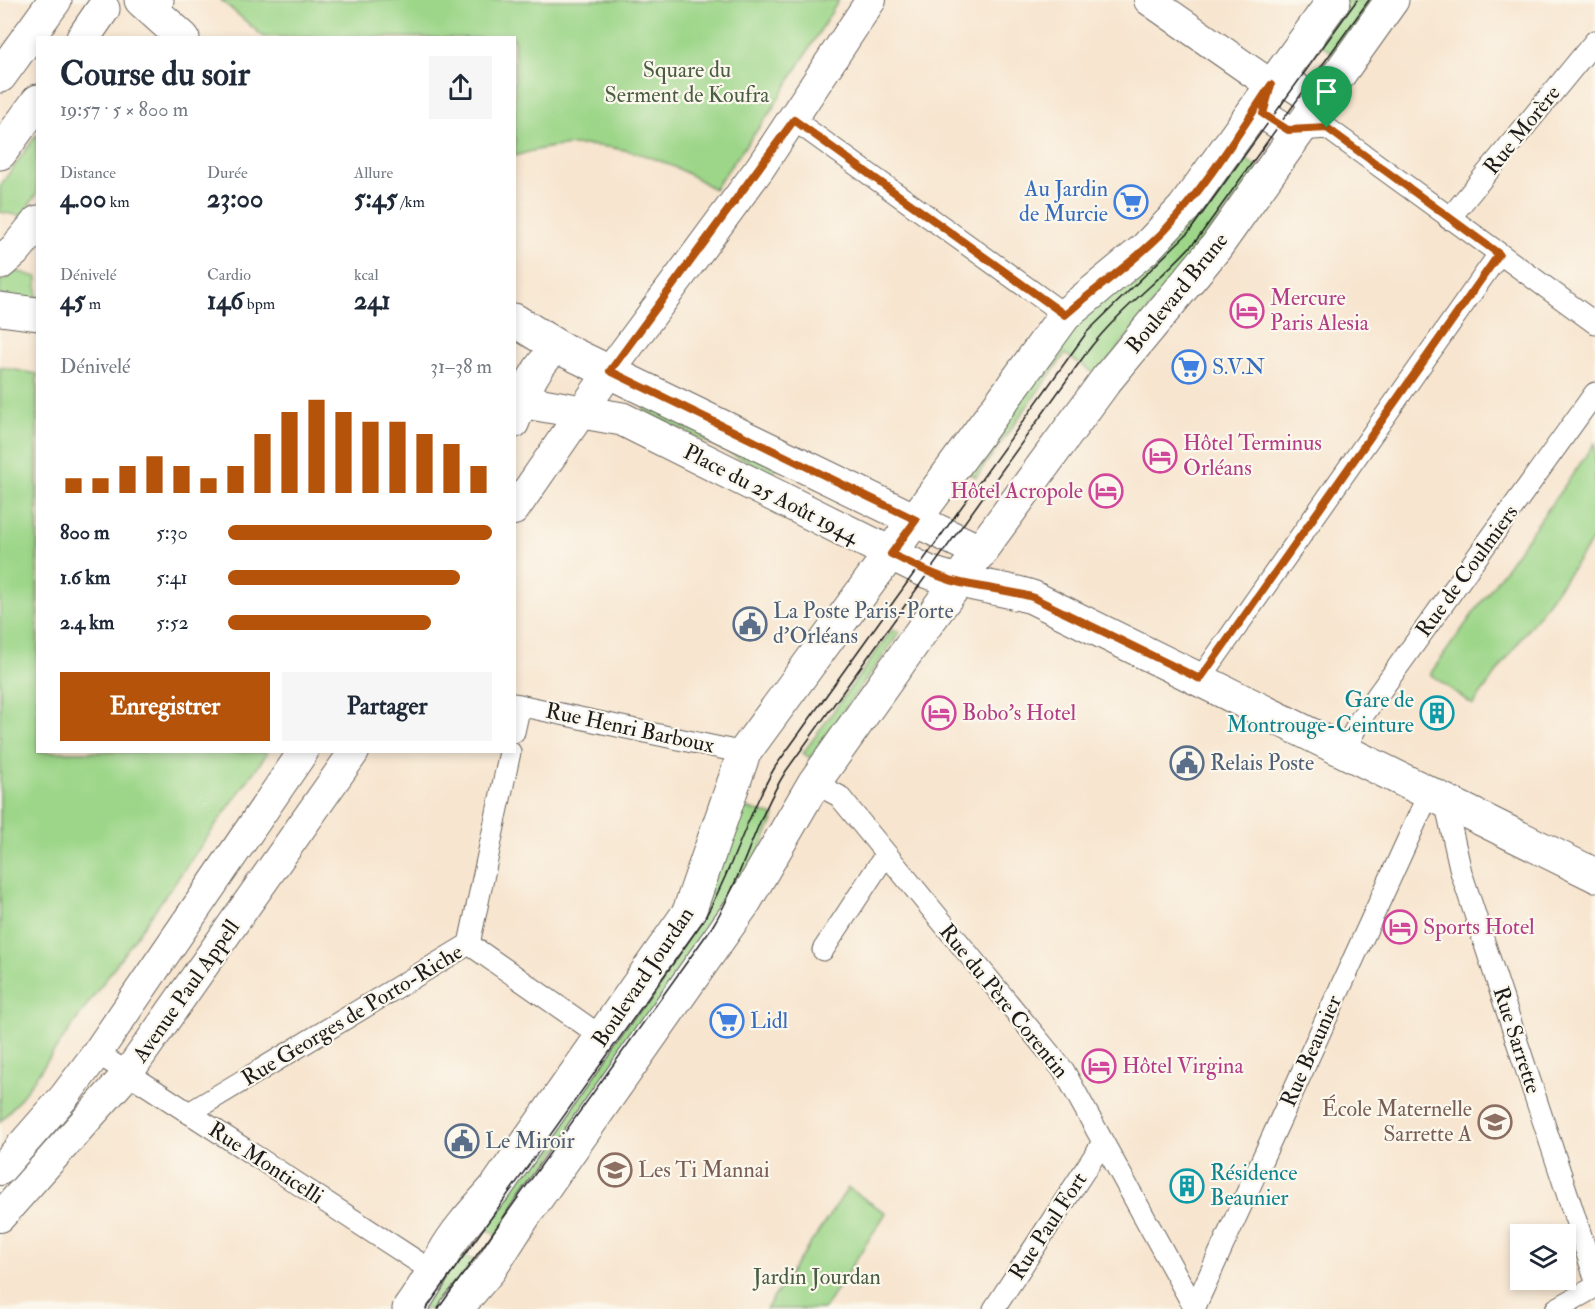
<!DOCTYPE html>
<html lang="fr">
<head>
<meta charset="utf-8">
<style>
  body { margin:0; font-family:"IM FELL Double Pica",serif; background:#f6f6f7; color:#1f2937; height:100vh; display:flex; flex-direction:column; font-size:22px; white-space:nowrap }
  * { box-sizing:border-box; margin:0 }
  p { font-size:20px; color:#747a83 }
  .icon { flex:none; width:33px; height:33px; fill:none; stroke:currentColor; stroke-width:2; stroke-linecap:round; stroke-linejoin:round }
  .map { position:relative; flex:1; overflow:hidden }
  .details { position:absolute; left:36px; top:36px; width:480px; height:717px; display:flex; flex-direction:column; background:#fff; border-radius:0px; box-shadow:0 3px 9px #0003 }
  .details>* { flex:none }
  .controls { position:absolute; left:1510px; top:1224px; display:grid; gap:12px }
  .controls a { display:grid; place-items:center; width:66px; height:66px; border-radius:0px; background:#fff; box-shadow:0 3px 9px #0003; font-size:30px }
  .pin { position:absolute; display:grid; place-items:center; width:51px; height:51px; color:#fff; margin:-62px -26px; border-radius:50% 50% 50% 0; rotate:-45deg; box-shadow:0 0 6px #0007 }
  .pin .icon { rotate:45deg }
  .round { display:grid; place-items:center; flex:none; width:63px; height:63px; border-radius:0px; background:#f6f6f7 }
  .head { display:flex; align-items:center; justify-content:space-between; height:102px; padding:0 24px }
  h1 { font-size:33px; font-weight:700; line-height:45px }
  .metrics { display:grid; grid-template-columns:repeat(3,1fr); gap:9px; height:102px; padding:6px 24px }
  .metrics div { display:grid; align-content:center }
  .metrics b { font-size:26px; font-weight:700 }
  .metrics small { font-size:16px; font-weight:400 }
  .metrics p { font-size:16px }
  .chart { height:168px; padding:12px 24px }
  .chart p { display:flex; justify-content:space-between }
  .chart svg { width:100%; height:108px; margin-top:6px; stroke:#b45309; stroke-width:6 }
  .primary-button { display:flex; gap:12px; margin-top:auto; padding:12px 24px }
  .primary-button a { flex:1; height:69px; border-radius:0px; background:#b45309; color:#fff; font-size:24px; font-weight:700; line-height:69px; text-align:center }
  .primary-button a+a { background:#f6f6f7; color:#1f2937 }
  ul { padding:0 24px; list-style:none; font-size:20px }
  li { display:grid; grid-template-columns:96px 72px 1fr; align-items:center; height:45px }
  li i { height:15px; border-radius:8px; background:#b45309 }
  .map>svg:first-child { display:block }
  .green { fill:#9dd689; stroke:#5c7952; stroke-width:1.5 }
  .lines { fill:none; stroke-linecap:round; stroke-linejoin:round }
  .street-casing { stroke:#69625b; stroke-width:23 }
  .secondary-casing { stroke:#69625b; stroke-width:32 }
  .primary-casing { stroke:#69625b; stroke-width:35 }
  .highway-casing { stroke:#69625b; stroke-width:35 }
  .street { stroke:#fff; stroke-width:21 }
  .secondary { stroke:#fff; stroke-width:30 }
  .primary { stroke:#fff; stroke-width:33 }
  .highway { stroke:#fff; stroke-width:33 }
  .tram { stroke:#1c1c1c; stroke-width:1.5 }
  .route-casing { stroke:#fff; stroke-width:12 }
  .route { stroke:#b45309; stroke-width:8 }
  .labels { text-anchor:middle; dominant-baseline:central; stroke-width:4.5; stroke-linejoin:round; paint-order:stroke }
  .park-label { font-size:22px; fill:#495d42; stroke:#fbf7ec }
  .street-label { font-size:22px; fill:#1c1c1c; stroke:#fbf7ec }
  .shop-label { font-size:22px; fill:#366cbe; stroke:#fbf7ec; text-anchor:start }
  .hotel-label { font-size:22px; fill:#b23c85; stroke:#fbf7ec; text-anchor:start }
  .service-label { font-size:22px; fill:#4e5e75; stroke:#fbf7ec; text-anchor:start }
  .culture-label { font-size:22px; fill:#0d838f; stroke:#fbf7ec; text-anchor:end }
  .education-label { font-size:22px; fill:#785e54; stroke:#fbf7ec; text-anchor:end }
</style>
</head>
<body>
<div class="map">
<svg width="1595" height="1309" viewBox="0 0 1595 1309">
  <rect width="100%" height="100%" fill="#fbf7ec"/>
  <filter id="ink" filterUnits="userSpaceOnUse"><feTurbulence type="fractalNoise" baseFrequency=".0167" numOctaves="2"/><feDisplacementMap in="SourceGraphic" scale="12" xChannelSelector="R" yChannelSelector="G"/><feConvolveMatrix kernelMatrix="1 2 1 2 8 2 1 2 1" color-interpolation-filters="sRGB"/></filter>
  <filter id="wash" filterUnits="userSpaceOnUse"><feTurbulence type="fractalNoise" baseFrequency=".008" numOctaves="4" result="noise"/><feDisplacementMap in="SourceGraphic" scale="24" xChannelSelector="R" yChannelSelector="G"/><feGaussianBlur stdDeviation="1.35" result="paint"/><feColorMatrix in="noise" values="0 0 0 0 0 0 0 0 0 0 0 0 0 0 0 0 0 1.4 0 .05"/><feComposite in="paint" operator="in"/></filter>
  <g filter="url(#wash)">
    <rect width="100%" height="100%" fill="#f7e5cf"/>
    <g class="green">
      <path d="M221,0H839L771,111L714,189C652,149 586,132 515,156L514,38L264,37Z"/>
      <polygon points="1345,0 1382,0 1340,58 1316,41"/>
      <polygon points="37,134 37,194 21,216 0,212 0,186"/>
      <polygon points="1235,152 1260,169 1097,375 1065,354 976,477 967,472 1070,331"/>
      <polygon points="16,271 37,277 37,302 0,296 0,281"/>
      <polygon points="0,367 37,374 38,752 268,752 20,1099 0,1122"/>
      <polygon points="646,404 776,468 773,474 643,411"/>
      <polygon points="1595,443 1595,537 1473,705 1430,674"/>
      <polygon points="893,629 900,632 810,758 803,753"/>
      <polygon points="734,805 775,816 745,883 497,1236 479,1223 688,929"/>
      <polygon points="848,1188 886,1213 824,1309 766,1309"/>
      <polygon points="460,1252 477,1263 445,1309 419,1309"/>
    </g>
  </g>
  <g filter="url(#ink)">
    <g class="lines">
      <g class="street-casing">
        <g id="street">
          <polyline points="794,120 1065,315"/>
          <polyline points="1301,130 1327,128 1595,323"/>
          <polyline points="1449,219 1595,41"/>
          <polyline points="1200,679 1499,254"/>
          <polyline points="514,704 744,753"/>
          <polyline points="514,732 520,705"/>
          <polyline points="1344,751 1361,718 1595,393"/>
          <polyline points="814,783 839,796 1064,1071 1195,1309"/>
          <polyline points="1445,801 1461,872 1595,1278"/>
          <polyline points="469,944 602,1037"/>
          <polyline points="823,950 886,854"/>
          <polyline points="97,1053 435,1273"/>
          <polyline points="189,1113 469,944 510,752"/>
          <polyline points="994,1309 1102,1144"/>
          <polyline points="1194,1309 1429,793"/>
          <polyline points="1556,1309 1595,1287"/>
        </g>
      </g>
      <g class="secondary-casing">
        <g id="secondary">
          <polyline points="1149,0 1271,85 1287,82 1319,103"/>
          <polyline points="1271,85 1263,114 1288,130 1301,130"/>
          <path d="M514,423C525,394 533,367 558,347"/>
          <polyline points="514,510 610,371 760,168 871,0"/>
          <polyline points="0,1170 64,1097 97,1053 303,752"/>
          <polyline points="0,1217 128,1073 354,752"/>
        </g>
      </g>
      <g class="primary-casing">
        <g id="primary">
          <polyline points="141,0 183,38"/>
          <polyline points="0,263 15,250 38,222"/>
          <polyline points="0,309 38,314"/>
          <polyline points="514,320 558,347 981,552"/>
          <path d="M514,400L622,419L928,572C962,584 998,587 1032,597L1595,875"/>
          <path d="M409,1309C423,1290 433,1272 444,1253C458,1228 479,1207 497,1186L689,912L744,753L1065,315L1145,249L1184,208L1334,0"/>
          <polyline points="456,1309 490,1269 524,1216 744,903 814,783 928,622 1106,380 1216,247 1392,0"/>
        </g>
      </g>
      <g class="highway-casing">
        <g id="highway">
          <polyline points="151,9 157,0"/>
          <polyline points="83,38 103,9"/>
          <polyline points="0,76 55,0"/>
          <polyline points="0,153 38,101"/>
        </g>
      </g>
      <use href="#street" class="street"/>
      <use href="#secondary" class="secondary"/>
      <use href="#primary" class="primary"/>
      <use href="#highway" class="highway"/>
      <g class="tram">
        <path d="M426,1309L703,921C732,872 746,816 775,767L1087,332L1189,232L1357,0"/>
        <path d="M438,1309L712,927C743,877 755,820 786,771L1087,352C1119,309 1163,279 1198,238L1369,0"/>
      </g>
    </g>
  </g>
  <g class="lines" filter="url(#ink)">
    <g class="route-casing">
      <path id="route" d="M1271,85L1263,114L1288,130L1327,128L1499,254L1200,679L1032,597C1007,590 982,588 957,582C934,576 912,564 891,554L916,520L610,371L794,120L1065,315C1098,286 1136,261 1166,229C1206,186 1238,134 1271,85Z"/>
    </g>
    <use href="#route" class="route"/>
  </g>
  <defs>
    <g id="supermarket-ring" transform="scale(1.725)"><circle r="9.5" fill="#fbf7ec" stroke="#3f7fe0" stroke-width="1.5"/><path d="M-6-5.5h2.5l.6 2H6L4.5 2H-2.5L-4.4-4H-6ZM-1.5 3.2a1.3 1.3 0 1 0 .1 0ZM3 3.2a1.3 1.3 0 1 0 .1 0Z" fill="#3f7fe0"/></g>
    <g id="hotel-ring" transform="scale(1.725)"><circle r="9.5" fill="#fbf7ec" stroke="#d1479c" stroke-width="1.5"/><path d="M-6-4.5h1.5V1H6V5H4.5V3h-9V5H-6ZM-4 0a1.8 1.8 0 1 1 3.6 0ZM.5 0V-2.5h3Q6-2.5 6 0Z" fill="#d1479c"/></g>
    <g id="civic-ring" transform="scale(1.725)"><circle r="9.5" fill="#fbf7ec" stroke="#5c6f8a" stroke-width="1.5"/><path d="M-.6-6.5H3V-4.5H.6V-3L4-1V1h2V6H-6V1h2V-1L-.6-3ZM-1.2 2.5V6h2.4V2.5Z" fill="#5c6f8a"/></g>
    <g id="building-ring" transform="scale(1.725)"><circle r="9.5" fill="#fbf7ec" stroke="#0f9aa8" stroke-width="1.5"/><path d="M-4-6H4V6H1V3H-1V6H-4ZM-2.5-4.3h1.7v1.8h-1.7ZM.8-4.3h1.7v1.8H.8ZM-2.5-1h1.7V.8h-1.7ZM.8-1h1.7V.8H.8Z" fill="#0f9aa8"/></g>
    <g id="school-ring" transform="scale(1.725)"><circle r="9.5" fill="#fbf7ec" stroke="#8d6e63" stroke-width="1.5"/><path d="M0-5L7-2L0 1L-7-2ZM-4 1L0 2.5L4 1V4Q0 6-4 4Z" fill="#8d6e63"/></g>
  </defs>
  <g fill-rule="evenodd">
    <use href="#supermarket-ring" x="1131" y="202"/>
    <use href="#hotel-ring" x="1247" y="311"/>
    <use href="#supermarket-ring" x="1189" y="367"/>
    <use href="#hotel-ring" x="1160" y="456"/>
    <use href="#hotel-ring" x="1106" y="491"/>
    <use href="#civic-ring" x="750" y="624"/>
    <use href="#hotel-ring" x="939" y="713"/>
    <use href="#building-ring" x="1437" y="713"/>
    <use href="#civic-ring" x="1187" y="763"/>
    <use href="#hotel-ring" x="1400" y="927"/>
    <use href="#supermarket-ring" x="727" y="1021"/>
    <use href="#hotel-ring" x="1099" y="1066"/>
    <use href="#school-ring" x="1495" y="1122"/>
    <use href="#civic-ring" x="462" y="1141"/>
    <use href="#school-ring" x="615" y="1170"/>
    <use href="#building-ring" x="1187" y="1186"/>
  </g>
  <g class="labels">
    <g class="park-label">
      <text x="687" y="70">Square du<tspan x="687" dy="25">Serment de Koufra</tspan></text>
      <text x="817" y="1277">Jardin Jourdan</text>
    </g>
    <g class="street-label">
      <text transform="translate(1522 130) rotate(-51)">Rue Morère</text>
      <text transform="translate(1177 293) rotate(-51)">Boulevard Brune</text>
      <text transform="translate(771 494) rotate(27)">Place du 25 Août 1944</text>
      <text transform="translate(1467 571) rotate(-54)">Rue de Coulmiers</text>
      <text transform="translate(630 728) rotate(12)">Rue Henri Barboux</text>
      <text transform="translate(643 977) rotate(-56)">Boulevard Jourdan</text>
      <text transform="translate(186 991) rotate(-55)">Avenue Paul Appell</text>
      <text transform="translate(1004 1001) rotate(51)">Rue du Père Corentin</text>
      <text transform="translate(352 1015) rotate(-31)">Rue Georges de Porto-Riche</text>
      <text transform="translate(1517 1040) rotate(72)">Rue Sarrette</text>
      <text transform="translate(1311 1051) rotate(-66)">Rue Beaunier</text>
      <text transform="translate(266 1163) rotate(33)">Rue Monticelli</text>
      <text transform="translate(1048 1226) rotate(-57)">Rue Paul Fort</text>
    </g>
    <g class="shop-label">
      <text x="1108" y="189" text-anchor="end">Au Jardin<tspan x="1108" dy="25">de Murcie</tspan></text>
      <text x="1212" y="367">S.V.N</text>
      <text x="750" y="1021">Lidl</text>
    </g>
    <g class="hotel-label">
      <text x="1270" y="298">Mercure<tspan x="1270" dy="25">Paris Alesia</tspan></text>
      <text x="1183" y="443">Hôtel Terminus<tspan x="1183" dy="25">Orléans</tspan></text>
      <text x="1083" y="491" text-anchor="end">Hôtel Acropole</text>
      <text x="962" y="713">Bobo's Hotel</text>
      <text x="1423" y="927">Sports Hotel</text>
      <text x="1122" y="1066">Hôtel Virgina</text>
    </g>
    <g class="service-label">
      <text x="773" y="611">La Poste Paris-Porte<tspan x="773" dy="25">d'Orléans</tspan></text>
      <text x="1210" y="763">Relais Poste</text>
      <text x="485" y="1141">Le Miroir</text>
    </g>
    <g class="culture-label">
      <text x="1414" y="700">Gare de<tspan x="1414" dy="25">Montrouge-Ceinture</tspan></text>
      <text x="1210" y="1173" text-anchor="start">Résidence<tspan x="1210" dy="25">Beaunier</tspan></text>
    </g>
    <g class="education-label">
      <text x="1472" y="1109">École Maternelle<tspan x="1472" dy="25">Sarrette A</tspan></text>
      <text x="638" y="1170" text-anchor="start">Les Ti Mannai</text>
    </g>
  </g>
</svg>
<div class="controls">
<a><svg class="icon" aria-label="layers" viewBox="0 0 24 24"><path d="M12 4l9 5-9 5-9-5zM3 14l9 5 9-5"/></svg></a>
</div>
<div class="pin" style="left:1327px;top:128px;background:#1e9e55"><svg class="icon" aria-label="arrive" viewBox="0 0 24 24"><path d="M6 21V4h12l-3 4 3 4H6"/></svg></div>
<section class="details">
<div class="head"><div><h1>Course du soir</h1><p>19:57 · 5 × 800 m</p></div><a class="round"><svg class="icon" aria-label="share" viewBox="0 0 24 24"><path d="M12 15V3M7 8l5-5 5 5M5 13v7h14v-7"/></svg></a></div>
<div class="metrics">
<div><p>Distance</p><b>4.00<small> km</small></b></div>
<div><p>Durée</p><b>23:00</b></div>
<div><p>Allure</p><b>5:45<small> /km</small></b></div>
</div>
<div class="metrics">
<div><p>Dénivelé</p><b>45<small> m</small></b></div>
<div><p>Cardio</p><b>146<small> bpm</small></b></div>
<div><p>kcal</p><b>241</b></div>
</div>
<div class="chart"><p><span>Dénivelé</span>31–38 m</p>
<svg viewBox="0 0 160 44" preserveAspectRatio="none"><path d="M5 44V38M15 44V38M25 44V33M35 44V29M45 44V33M55 44V38M65 44V33M75 44V20M85 44V11M95 44V6M105 44V11M115 44V15M125 44V15M135 44V20M145 44V24M155 44V33"/></svg>
</div>
<ul>
<li><b>800 m</b>5:30<i style="width:100%"></i></li>
<li><b>1.6 km</b>5:41<i style="width:88%"></i></li>
<li><b>2.4 km</b>5:52<i style="width:77%"></i></li>
</ul>
<div class="primary-button"><a>Enregistrer</a><a>Partager</a></div>
</section>
</div>
</body>
</html>
